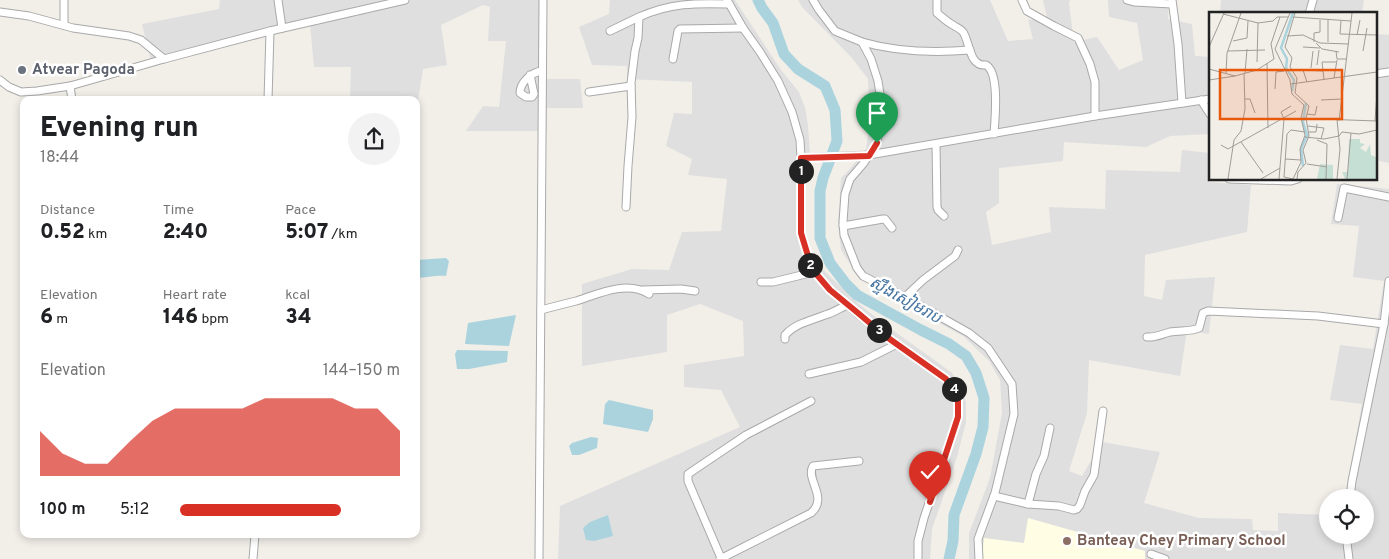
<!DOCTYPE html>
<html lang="en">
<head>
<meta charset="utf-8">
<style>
  body { margin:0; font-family:Overpass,"Noto Sans Khmer",sans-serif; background:#f2f2f2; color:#202124; height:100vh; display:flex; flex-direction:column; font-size:19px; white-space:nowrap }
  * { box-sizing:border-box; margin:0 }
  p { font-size:16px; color:#757577 }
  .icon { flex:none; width:28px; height:28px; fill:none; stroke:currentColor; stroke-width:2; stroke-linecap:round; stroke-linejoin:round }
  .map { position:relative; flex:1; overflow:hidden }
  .sheet { position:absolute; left:20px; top:96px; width:400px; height:442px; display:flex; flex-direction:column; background:#fff; border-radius:10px; box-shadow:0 2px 8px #0003 }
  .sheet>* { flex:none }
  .buttons { position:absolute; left:1319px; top:489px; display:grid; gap:10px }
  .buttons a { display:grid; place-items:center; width:55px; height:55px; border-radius:50%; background:#fff; box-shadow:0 2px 8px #0003; font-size:25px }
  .pin { position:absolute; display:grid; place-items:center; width:42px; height:42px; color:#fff; margin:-51px -21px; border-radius:50% 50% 50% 0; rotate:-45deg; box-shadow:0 0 5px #0007 }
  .pin .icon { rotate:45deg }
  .km { position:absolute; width:25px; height:25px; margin:-12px; border-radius:50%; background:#222; color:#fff; font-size:14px; line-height:25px; text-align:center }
  .round { display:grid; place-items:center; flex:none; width:52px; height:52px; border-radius:26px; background:#f2f2f2 }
  .overview { display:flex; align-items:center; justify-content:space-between; height:85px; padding:0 20px }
  h1 { font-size:28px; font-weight:800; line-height:38px }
  .stats { display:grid; grid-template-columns:repeat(3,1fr); gap:8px; height:85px; padding:5px 20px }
  .stats div { display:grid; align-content:center }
  .stats b { font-size:21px; font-weight:800 }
  .stats small { font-size:14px; font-weight:400 }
  .stats p { font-size:14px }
  .chart { height:140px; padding:10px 20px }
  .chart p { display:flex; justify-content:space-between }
  .chart svg { width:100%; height:90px; margin-top:5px; fill:#d93025; opacity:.7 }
  ul { padding:0 20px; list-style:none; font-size:16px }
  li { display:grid; grid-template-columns:80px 60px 1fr; align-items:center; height:38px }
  li i { height:12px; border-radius:6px; background:#d93025 }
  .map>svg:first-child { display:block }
  .residential { fill:#e0dfdf }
  .education { fill:#fffee5 }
  .water { fill:#aad3de }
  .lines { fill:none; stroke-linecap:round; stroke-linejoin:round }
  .river { stroke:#aad3de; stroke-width:11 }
  .minor-casing { stroke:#a9a9a9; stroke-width:9 }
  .minor { stroke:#fff; stroke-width:7 }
  .route-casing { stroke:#fff; stroke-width:10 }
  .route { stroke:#d93025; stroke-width:6 }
  .worship-dot { fill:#6b7280; stroke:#fff; stroke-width:2 }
  .education-dot { fill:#8d6e63; stroke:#fff; stroke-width:2 }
  .labels { text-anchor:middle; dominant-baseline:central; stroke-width:5; stroke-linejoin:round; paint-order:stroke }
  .worship-label { font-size:15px; font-weight:bold; fill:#5b616d; stroke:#fff; text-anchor:start }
  .education-label { font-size:15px; font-weight:bold; fill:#785e54; stroke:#fff; text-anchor:start }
  .water-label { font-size:16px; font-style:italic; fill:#4876a1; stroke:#fff }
  .inset-river { fill:none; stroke:#aad3de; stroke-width:2.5 }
  .inset-road { fill:none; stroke:#9f9d99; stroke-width:1 }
  .view { fill:#e8590c; fill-opacity:0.15; stroke:#e8590c; stroke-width:2.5 }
  .inset-edge { fill:none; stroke:#222; stroke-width:2.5 }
</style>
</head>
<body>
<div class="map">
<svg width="1389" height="559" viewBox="0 0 1389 559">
  <rect width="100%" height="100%" fill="#f2efe9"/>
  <g class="residential">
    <polygon points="220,0 547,0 546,79 580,79 583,108 547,108 547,131 466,131 483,106 499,107 506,41 488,41 490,7 483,5 441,25 447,65 423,69 416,114 416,100 350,100 351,67 314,67 310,24 151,61 142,24 219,9"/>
    <polygon points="610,0 735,0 781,70 799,92 805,108 808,125 810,154 808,167 802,187 806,241 818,265 859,304 887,326 951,372 961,385 966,402 966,422 957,457 932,529 930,559 558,559 560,506 740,427 721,390 684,387 684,365 744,356 743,321 700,304 667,315 667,352 582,366 582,284 632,269 669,270 682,232 721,231 727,179 688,175 692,159 666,146 674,113 692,114 692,82 627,79 627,66 592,65 579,27 609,14"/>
    <polygon points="798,0 990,0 1008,41 1033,39 1028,20 1047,18 1043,0 1070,0 1069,4 1074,42 1097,37 1119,70 1143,60 1137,23 1109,17 1108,0 1169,0 1168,19 1192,24 1195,56 1210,57 1210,134 1170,136 1146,147 1064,142 1063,161 999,168 999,203 986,212 992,245 1051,232 1049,207 1105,209 1106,170 1180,172 1182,150 1210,153 1209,182 1251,185 1247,232 1145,255 1144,296 1162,300 1166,280 1215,277 1209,334 1187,330 1180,376 1089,360 1087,413 1069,471 1082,476 1102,442 1160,452 1144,503 1199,518 1252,519 1253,530 1278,531 1278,513 1327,515 1328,535 1365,535 1365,498 1345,497 1362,404 1330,400 1340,345 1373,349 1384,281 1353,277 1359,226 1331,224 1337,184 1389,189 1389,559 969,559 969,533 990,478 1002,413 1000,380 989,361 963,336 917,311 899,295 859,278 841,250 838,224 841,178 849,170 866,149 870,119 868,79 852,58 802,7"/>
    <polygon points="1221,0 1364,0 1362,14 1220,14"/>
    <polygon points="1375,34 1389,35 1389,163 1375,160"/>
  </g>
  <polygon class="education" points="1028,518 1145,551 1145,559 982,559 984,538 1024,543"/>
  <g class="water">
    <path d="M446,258L449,261L446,276C436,275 427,278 416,278V260Z"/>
    <polygon points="516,315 509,346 465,344 468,323"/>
    <polygon points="457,350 508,351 507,362 469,369 457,369 455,354"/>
    <polygon points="609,400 653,410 653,419 648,432 603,424 605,404"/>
    <polygon points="591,437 598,438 597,448 579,455 572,455 569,446 572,443"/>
    <polygon points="608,515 613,536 594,541 586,540 583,528 590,522"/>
  </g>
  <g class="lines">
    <polyline class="river" points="758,0 762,8 773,23 784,54 798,69 825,86 835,110 837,141 823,178 820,191 820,238 830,263 846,284 857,295 921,330 949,344 966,356 976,373 984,398 983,427 976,454 954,515 953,541 949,559"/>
    <g class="minor-casing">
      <g id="minor">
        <polyline points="278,0 282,28"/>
        <polyline points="727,0 743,28 760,52 778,81 792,112 800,140 801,158 801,233 812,269 830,290 857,313 884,335 946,379 954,390 958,398 958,417 924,518 918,541 918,559"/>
        <polyline points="813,0 819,10 835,31 862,42 871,59 878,81 881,101 881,114 877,143 863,164 850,179 845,194 843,222 844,235 857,268 863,276 905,297 969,333 988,348 1012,384 1014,414 995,493 978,539 979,559"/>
        <path d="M937,0V13C942,17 947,22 953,25C957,28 960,28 963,32C970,42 969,67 986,65C1000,73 995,118 994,134"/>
        <polyline points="1022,0 1027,11 1054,26 1078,38 1090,64 1095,82 1095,116"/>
        <polyline points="1127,0 1134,2 1172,4"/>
        <polyline points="1172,0 1178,44 1182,103"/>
        <polyline points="0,12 29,16 73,28 129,36 141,40 164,59 270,31 405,0"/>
        <polyline points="1309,14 1313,0"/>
        <polyline points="64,25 64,0"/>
        <polyline points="610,31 639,17"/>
        <path d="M862,42C897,52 933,53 970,50"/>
        <polyline points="673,59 678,31 680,29 743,28"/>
        <polyline points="1375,74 1389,72"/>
        <path d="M530,75L534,94L532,97H526L520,93C520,82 532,72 542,71"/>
        <polyline points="0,80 9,87 21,92 37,91 70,86 164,59"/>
        <polyline points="70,86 72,100"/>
        <polyline points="589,92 631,86"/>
        <polyline points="268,100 270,31"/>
        <polyline points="1201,100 1210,114"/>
        <polyline points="936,144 937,207 938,210 944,216"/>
        <polyline points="801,158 869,155 1095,116 1210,99"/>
        <polyline points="1229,179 1291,181 1298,179"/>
        <path d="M626,207L628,166L632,117L631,83L635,51L638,38L639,17C670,3 695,3 729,4"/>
        <polyline points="1338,218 1344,188 1389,197"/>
        <polyline points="843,226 883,219 885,219 892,228"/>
        <polyline points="761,282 773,282 814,272"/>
        <polyline points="643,290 681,289 695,291"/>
        <polyline points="905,297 923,280 955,256 958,250"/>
        <path d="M541,310C552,307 564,304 576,301C598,294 627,280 649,294"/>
        <path d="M1147,337C1155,338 1162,334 1170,332C1180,330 1190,332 1199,328L1203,313L1208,311L1318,316L1384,324"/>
        <path d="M785,339V335C796,323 810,321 825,315C833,313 840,308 847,305"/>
        <polyline points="809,374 861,362 897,344"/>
        <polyline points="994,496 1028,504 1059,506 1074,510 1077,509 1080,505 1085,491 1094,475 1103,411"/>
        <polyline points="1350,498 1352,481 1384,324 1389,281"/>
        <polyline points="1028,504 1036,474 1044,456 1050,428"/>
        <polyline points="1346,535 1349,559"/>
        <polyline points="1151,554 1165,559"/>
        <polyline points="721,558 688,481 688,474 746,435 811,401"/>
        <polyline points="253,559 255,535"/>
        <polyline points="539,559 543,0"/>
        <path d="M720,559L811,513C829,498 805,479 813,466L859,461"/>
      </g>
    </g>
    <use href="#minor" class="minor"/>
  </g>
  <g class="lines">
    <g class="route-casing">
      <polyline id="route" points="877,143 869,156 801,158 801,233 812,269 830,290 858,313 884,335 946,379 954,390 958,398 958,417 930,502"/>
    </g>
    <use href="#route" class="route"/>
  </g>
  <circle class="worship-dot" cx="22" cy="70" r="5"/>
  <circle class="education-dot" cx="1067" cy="541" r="5"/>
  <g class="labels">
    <g class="worship-label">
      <text x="32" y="70">Atvear Pagoda</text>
    </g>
    <g class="education-label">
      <text x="1077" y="541">Banteay Chey Primary School</text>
    </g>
    <g class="water-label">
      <text transform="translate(905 301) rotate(29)">ស្ទឹងសៀមរាប</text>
    </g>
  </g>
  <g transform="translate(1209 12)">
    <rect width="168" height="168" fill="#f2efe9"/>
    <path d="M140,127H151V131L156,132L151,136L157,140L161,132L162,143L167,145V167H136L133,160H139ZM111,152L124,153V167H108Z" fill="#c6dfd4"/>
    <path class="inset-river" d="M83,79L85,68L77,56L78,47L72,36L84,1M94,154L92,137L98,123L94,110L97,91"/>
    <path class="inset-road" d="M81,1L66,37L81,68L83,82L95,93L92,106L96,123L91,137L92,150L84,167M86,1L76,35L83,46L81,55L88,66L86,81L100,94L97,106L100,124L94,138L97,151L89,160L88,167M14,2L49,11L64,9L68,5H79M84,5L142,9M132,9L131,22L168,23M148,23L151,8M78,24L94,23L111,31L140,32M24,29L38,26L39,9M105,30V21L111,20V8M119,30V8M107,31L113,37L130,40M0,35L15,1M94,35L111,36M19,39L56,38M127,39L128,47H137M154,39L158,16M48,50L49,11M58,51L59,116M108,53L110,38M102,56L104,39M0,57L26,64L48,58L65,47L62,32L71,5M17,61L18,41L32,1M36,61L38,37M125,66L128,48M115,67L113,50H127M0,68L26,64M98,70L94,58L114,59M82,72L168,60M66,77L67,60L75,59M36,87H41L46,101M112,88L133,87M98,102L106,103L108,94M75,107L72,100L82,94M112,107L168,109M130,109L143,1M166,109L168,82M99,114L115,116L112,127M100,120H107L108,112M96,125L115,127L130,124L133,120L150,122L168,118M108,128L118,132L117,167M32,130L54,161M12,133L19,137L87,99M76,147L92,148M98,152L118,155M19,167L25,128L32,119L36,97L35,61M52,167L71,156M70,167L75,107M84,167L75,165L78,122L82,118L96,120M128,167L131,137L128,108M138,167L142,121"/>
    <path class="view" d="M11,58H133V107H11Z"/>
    <rect width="168" height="168" class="inset-edge"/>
  </g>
</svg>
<div class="buttons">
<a><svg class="icon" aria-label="locate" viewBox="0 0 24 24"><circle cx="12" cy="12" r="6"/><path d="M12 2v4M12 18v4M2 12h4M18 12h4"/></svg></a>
</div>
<div class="pin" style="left:877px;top:143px;background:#1e9e55"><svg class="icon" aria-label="arrive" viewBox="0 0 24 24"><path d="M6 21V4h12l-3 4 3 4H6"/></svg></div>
<div class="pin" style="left:930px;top:502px;background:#d93025"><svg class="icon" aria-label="check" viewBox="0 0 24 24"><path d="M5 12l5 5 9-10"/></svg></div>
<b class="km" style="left:801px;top:171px">1</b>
<b class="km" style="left:810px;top:265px">2</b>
<b class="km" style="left:879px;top:330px">3</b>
<b class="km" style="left:954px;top:389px">4</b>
<section class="sheet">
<div class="overview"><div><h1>Evening run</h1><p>18:44</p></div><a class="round"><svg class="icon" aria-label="share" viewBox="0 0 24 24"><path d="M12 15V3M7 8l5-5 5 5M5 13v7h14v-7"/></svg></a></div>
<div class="stats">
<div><p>Distance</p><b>0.52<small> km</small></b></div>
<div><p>Time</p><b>2:40</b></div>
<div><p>Pace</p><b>5:07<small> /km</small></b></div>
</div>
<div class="stats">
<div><p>Elevation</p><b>6<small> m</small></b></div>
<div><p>Heart rate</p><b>146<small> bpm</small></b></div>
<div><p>kcal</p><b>34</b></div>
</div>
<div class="chart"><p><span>Elevation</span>144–150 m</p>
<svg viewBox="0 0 160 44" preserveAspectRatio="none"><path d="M0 44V22L10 33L20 38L30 38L40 27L50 17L60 11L70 11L80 11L90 11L100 6L110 6L120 6L130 6L140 11L150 11L160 22V44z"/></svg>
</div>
<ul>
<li><b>100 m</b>5:12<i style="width:73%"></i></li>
</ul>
</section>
</div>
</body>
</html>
